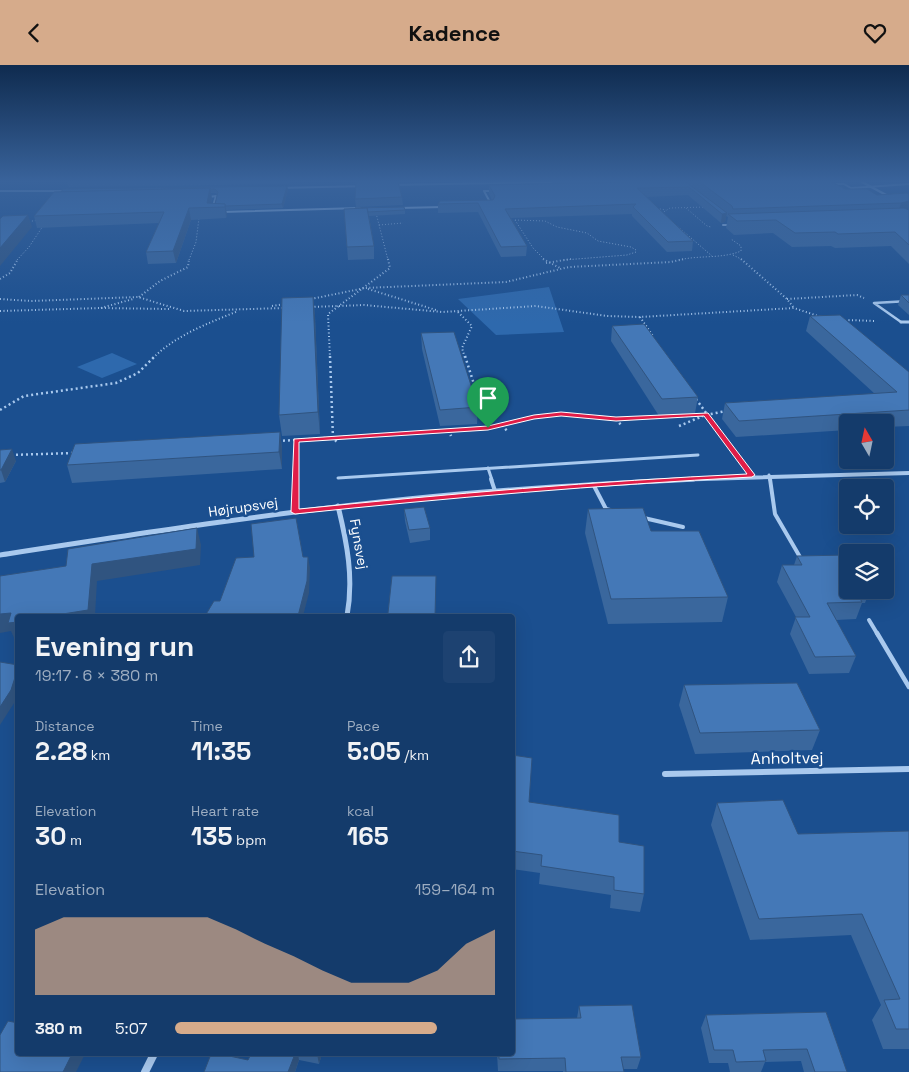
<!DOCTYPE html>
<html lang="en">
<head>
<meta charset="utf-8">
<style>
  body { margin:0; font-family:"Space Grotesk",sans-serif; background:#1d4271; color:#f1f3f6; height:100vh; display:flex; flex-direction:column; font-size:19px; white-space:nowrap }
  * { box-sizing:border-box; margin:0 }
  p { font-size:16px; color:#9dadc1 }
  .icon { flex:none; width:28px; height:28px; fill:none; stroke:currentColor; stroke-width:2; stroke-linecap:round; stroke-linejoin:round }
  .map { position:relative; flex:1; overflow:hidden }
  .details { position:absolute; left:15px; top:549px; width:500px; height:442px; display:flex; flex-direction:column; background:#143b6b; border-radius:5px; box-shadow:0 5px 20px #0002,0 0 0 1px #33557e }
  .details>* { flex:none }
  .needle { width:32px; rotate:351deg }
  .buttons { position:absolute; left:839px; top:349px; display:grid; gap:10px }
  .buttons a { display:grid; place-items:center; width:55px; height:55px; border-radius:5px; background:#143b6b; box-shadow:0 5px 20px #0002,0 0 0 1px #33557e; font-size:25px }
  .pin { position:absolute; display:grid; place-items:center; width:42px; height:42px; color:#fff; margin:-51px -21px; border-radius:50% 50% 50% 0; rotate:-45deg; box-shadow:0 0 5px #0007 }
  .pin .icon { rotate:45deg }
  .round { display:grid; place-items:center; flex:none; width:52px; height:52px; border-radius:5px; background:#1d4271 }
  .headline { display:flex; align-items:center; justify-content:space-between; height:85px; padding:0 20px }
  h1 { font-size:28px; font-weight:700; line-height:38px }
  .figures { display:grid; grid-template-columns:repeat(3,1fr); gap:8px; height:85px; padding:5px 20px }
  .figures div { display:grid; align-content:center }
  .figures b { font-size:25px; font-weight:700 }
  .figures small { font-size:14px; font-weight:400 }
  .figures p { font-size:14px }
  .chart { height:140px; padding:10px 20px }
  .chart p { display:flex; justify-content:space-between }
  .chart svg { width:100%; height:90px; margin-top:5px; fill:#d6ab8b; opacity:.7 }
  ul { padding:0 20px; list-style:none; font-size:16px }
  li { display:grid; grid-template-columns:80px 60px 1fr; align-items:center; height:38px }
  li i { height:12px; border-radius:6px; background:#d6ab8b }
  header { display:flex; justify-content:space-between; align-items:center; height:65px; padding:0 20px; background:#d6ab8b; color:#111; font-size:22px; font-weight:700 }
  .map>svg:first-child { display:block }
  .green { fill:#2e69ad }
  .lines { fill:none; stroke-linecap:round; stroke-linejoin:round }
  .path-far3 { stroke:#a9c9ee; stroke-width:1; stroke-dasharray:1 2; stroke-linecap:butt }
  .path-far2 { stroke:#a9c9ee; stroke-width:2; stroke-dasharray:1 2.5; stroke-linecap:butt }
  .path-far1 { stroke:#a9c9ee; stroke-width:2.5; stroke-dasharray:2 3; stroke-linecap:butt }
  .path { stroke:#a9c9ee; stroke-width:3; stroke-dasharray:2.5 4; stroke-linecap:butt }
  .service-far4 { stroke:#a9c9ee; stroke-width:2 }
  .service-far3 { stroke:#a9c9ee; stroke-width:2.5 }
  .service-far2 { stroke:#a9c9ee; stroke-width:3 }
  .service-far1 { stroke:#a9c9ee; stroke-width:4 }
  .service { stroke:#a9c9ee; stroke-width:4.5 }
  .minor-far5 { stroke:#a9c9ee; stroke-width:2.5 }
  .minor-far4 { stroke:#a9c9ee; stroke-width:3 }
  .minor-far3 { stroke:#a9c9ee; stroke-width:4 }
  .minor-far2 { stroke:#a9c9ee; stroke-width:5 }
  .minor-far1 { stroke:#a9c9ee; stroke-width:6 }
  .minor { stroke:#a9c9ee; stroke-width:8 }
  .tertiary { fill:#a9c9ee; fill-rule:evenodd }
  .wall { fill:#3a679d; fill-rule:evenodd }
  .shaded-wall { fill:#305480 }
  .building { fill:#4478b7; stroke:#305480 }
  .route { fill:#e11d48; stroke:#fff; fill-rule:evenodd }
  .labels { text-anchor:middle; dominant-baseline:central; stroke-width:5; stroke-linejoin:round; paint-order:stroke }
  .street-label { font-size:14px; fill:#fff; stroke:#1b4f8f }
  .near-street-label { font-size:16px; fill:#fff; stroke:#1b4f8f }
</style>
</head>
<body>
<header><svg class="icon" aria-label="back" viewBox="0 0 24 24"><path d="M15 5l-7 7 7 7"/></svg>Kadence<svg class="icon" aria-label="heart" viewBox="0 0 24 24"><path d="M12 20l-8-8c-3-5 5-10 8-4 3-6 11-1 8 4z"/></svg></header>
<div class="map">
<svg width="909" height="1007" viewBox="0 0 909 1007">
  <rect width="100%" height="100%" fill="#1b4f8f"/>
  <g class="green">
    <polygon points="549,222 564,267 496,270 458,234"/>
    <polygon points="112,288 137,299 102,313 77,302"/>
  </g>
  <g class="lines">
    <g class="path-far3">
      <polyline points="706,142 670,143 662,148 712,191"/>
      <polyline points="654,143 666,145"/>
      <polyline points="686,143 707,161 711,162"/>
      <polyline points="376,148 388,195"/>
      <polyline points="515,155 545,156 557,162 587,168 598,176 631,182 636,185 636,187 627,190 564,195"/>
      <polyline points="515,155 533,183 545,195"/>
      <polyline points="26,157 39,155"/>
      <polyline points="379,160 403,158"/>
      <polyline points="733,190 743,195"/>
      <polyline points="17,195 29,182 43,161"/>
      <polyline points="189,195 196,177 199,153"/>
      <path d="M679,195C699,190 722,194 741,186V181L731,174"/>
    </g>
    <g class="path-far2">
      <polyline points="543,194 560,203"/>
      <polyline points="741,194 787,234 794,243"/>
      <polyline points="546,198 571,194"/>
      <polyline points="0,214 10,208 18,194"/>
      <polyline points="368,224 436,245"/>
      <polyline points="139,232 160,216 188,202 189,194"/>
      <polyline points="0,234 31,236 138,232 184,246 284,243"/>
      <polyline points="311,234 365,223 506,217 569,202 671,197 684,194"/>
      <polyline points="787,234 857,230 864,233"/>
      <polyline points="272,241 285,239"/>
      <polyline points="311,242 364,240 442,247 536,241 607,251 640,252 794,243 821,252"/>
      <polyline points="101,243 133,234"/>
      <polyline points="0,246 101,243 169,244"/>
      <polyline points="458,247 472,261 462,283 465,293"/>
      <polyline points="640,252 653,271"/>
      <polyline points="845,255 876,256"/>
      <path d="M153,293C176,270 209,258 238,246"/>
      <polyline points="330,293 328,249 390,203 388,194"/>
    </g>
    <g class="path-far1">
      <polyline points="330,291 333,373 337,377"/>
      <polyline points="465,291 488,363"/>
      <polyline points="696,334 744,400"/>
      <polyline points="0,345 24,331 116,318 138,308 155,291"/>
      <polyline points="561,349 562,354"/>
      <polyline points="616,354 621,360"/>
      <polyline points="502,360 508,367"/>
      <polyline points="679,361 703,351"/>
      <polyline points="449,365 451,371"/>
      <polyline points="278,376 488,363 534,352 561,349 616,354 706,350 726,346"/>
      <polyline points="11,390 74,388"/>
      <polyline points="295,415 296,375"/>
    </g>
    <polyline class="path" points="295,434 295,414"/>
    <g class="service-far4">
      <polyline points="832,119 844,119 856,126"/>
      <polyline points="852,123 909,119"/>
      <polyline points="209,132 216,131 213,141"/>
      <polyline points="491,139 484,126 492,126"/>
      <polyline points="399,143 442,142"/>
      <polyline points="222,147 360,143"/>
      <polyline points="723,160 732,160"/>
    </g>
    <polyline class="service-far3" points="901,257 874,238 909,236"/>
    <g class="service-far2">
      <polyline points="488,403 492,415"/>
      <polyline points="769,410 770,415"/>
      <polyline points="338,413 698,390"/>
    </g>
    <g class="service-far1">
      <polyline points="491,414 495,426"/>
      <polyline points="770,414 775,449 800,492"/>
      <polyline points="593,419 606,444 610,445"/>
      <polyline points="644,453 683,462"/>
      <polyline points="869,555 878,570"/>
    </g>
    <polyline class="service" points="877,568 909,622"/>
    <polyline class="minor-far5" points="862,117 890,132"/>
    <polyline class="minor-far4" points="901,257 909,257"/>
    <polyline class="minor-far3" points="669,415 909,408"/>
    <g class="minor-far2">
      <path d="M338,441C347,478 354,513 347,551"/>
      <path d="M0,490C136,469 271,448 408,434C503,424 599,419 694,414"/>
    </g>
    <polyline class="minor-far1" points="665,709 909,704"/>
    <polyline class="minor" points="145,1007 154,989"/>
    <g class="tertiary">
      <polygon points="502,117 558,117 556,118 388,121 386,120 388,119"/>
      <polygon points="367,120 368,122 275,124 273,123 275,122"/>
      <polygon points="0,125 72,125 74,126 72,127 0,127"/>
    </g>
  </g>
  <g class="wall">
    <polygon points="67,117 290,117 289,119 69,122"/>
    <polygon points="552,117 832,117 845,124 877,130 909,129 909,199 891,181 835,183 831,181 792,182 773,168 734,170 726,163 728,152 726,151 725,157 721,158 688,130 646,132 693,176 692,186 667,187 632,151 632,149 511,153 527,181 526,191 501,192 478,147 438,148 438,139 492,135 489,129 489,120 552,119"/>
    <path d="M287,121L288,125L283,143L226,145L227,150L226,153L191,155L176,198L148,199L146,187L159,158L37,163L34,151L54,127ZM211,128H216L217,130L215,139H211L212,134Z"/>
    <polygon points="402,132 403,140 356,142 355,134"/>
    <polygon points="344,144 405,145 405,149 369,151 374,181 374,194 348,195"/>
    <polygon points="901,230 909,230 909,250 898,240"/>
    <polygon points="313,232 315,251 320,369 282,371 279,350"/>
    <polygon points="810,251 909,307 909,361 885,362 885,358 848,358 848,365 736,372 722,354 725,338 875,329 806,266"/>
    <polygon points="612,261 698,332 695,348 659,351 611,276"/>
    <polygon points="421,268 478,342 477,359 440,361 422,284"/>
    <polygon points="280,367 282,384 282,404 72,418 67,400"/>
    <polygon points="0,385 16,396 5,417 0,418"/>
    <polygon points="404,444 430,463 430,475 410,478 405,456"/>
    <polygon points="588,444 651,466 728,532 722,557 608,559 585,468"/>
    <polygon points="797,491 848,525 870,525 865,538 862,538 856,554 836,555 856,591 849,608 809,609 790,569 796,552 777,517 782,500 794,500"/>
    <polygon points="684,620 820,665 812,685 695,689 679,640"/>
    <polygon points="512,690 529,737 619,777 644,829 640,847 610,843 611,830 539,819 540,808 512,804"/>
    <polygon points="717,738 798,769 909,766 909,984 883,984 872,955 881,940 851,870 750,875 711,760"/>
    <polygon points="579,941 641,992 637,1004 623,1004 624,1007 563,1007 563,1006 498,1006 497,989 512,989 577,953"/>
    <polygon points="826,947 847,1007 804,1007 801,996 765,997 761,1007 730,1007 728,998 709,998 701,963 706,950"/>
    <polygon points="268,989 322,989 319,999 299,995 295,1007 204,1007 267,990"/>
  </g>
  <g class="shaded-wall">
    <polygon points="287,121 288,125 283,143 282,139"/>
    <polygon points="210,123 212,134 210,143 207,138"/>
    <polygon points="909,136 909,147 897,150 901,138"/>
    <polygon points="225,139 227,150 226,153 225,142"/>
    <polygon points="189,143 191,155 176,198 173,186"/>
    <polygon points="727,148 725,157 721,158 722,149"/>
    <polygon points="28,150 32,162 0,201 0,183"/>
    <polygon points="313,232 315,251 320,369 318,347"/>
    <polygon points="280,367 282,384 282,404 279,387"/>
    <polygon points="12,384 16,396 5,417 1,405"/>
    <polygon points="197,463 201,480 200,500 97,516 95,551 50,551 92,499"/>
    <polygon points="308,492 310,503 309,528 303,551 298,551"/>
    <polygon points="11,548 18,557 18,575 15,575 11,566 0,568 0,549"/>
    <polygon points="18,603 18,629 16,635 0,660 0,642"/>
    <polygon points="72,989 85,989 76,1007 63,1007"/>
    <polygon points="295,989 298,989 299,995 295,1007 288,1007"/>
    <polygon points="317,989 322,989 319,999"/>
  </g>
  <g class="building">
    <polygon points="356,117 398,117 402,132 355,134"/>
    <polygon points="631,117 686,117 727,148 722,149 689,122 637,123 693,176 668,177 633,142 636,139 505,144 527,181 501,182 478,138 438,139 440,136 493,135 495,131 489,120"/>
    <polygon points="700,117 832,117 845,124 867,124 877,130 907,128 909,129 909,136 901,138 733,144 732,141"/>
    <polygon points="287,121 282,139 225,141 225,139 215,139 218,127 215,124 210,124 210,123 61,127 63,124"/>
    <polygon points="210,123 207,138 225,139 225,142 189,143 173,186 146,187 164,147 34,151 54,127"/>
    <polygon points="404,142 405,145 368,147 367,143 355,143"/>
    <polygon points="367,143 374,181 347,182 344,144"/>
    <polygon points="904,143 909,145 909,180 895,167 838,169 835,167 795,168 776,155 737,156 728,149"/>
    <polygon points="28,150 0,183 0,154 3,151"/>
    <polygon points="901,230 909,230 909,238"/>
    <polygon points="313,232 318,347 279,350 282,233"/>
    <polygon points="840,250 909,307 909,345 739,356 725,338 897,327 810,251"/>
    <polygon points="644,259 698,332 662,334 612,261"/>
    <polygon points="454,267 478,342 440,345 421,268"/>
    <polygon points="280,367 279,387 67,400 75,379"/>
    <polygon points="12,384 1,405 0,405 0,385"/>
    <polygon points="424,442 430,463 409,465 404,444"/>
    <polygon points="643,443 651,466 699,466 728,532 611,534 588,444"/>
    <polygon points="296,453 303,492 308,492 307,516 298,551 205,551 214,536 220,536 236,493 254,492 251,459"/>
    <polygon points="197,463 196,484 92,499 88,545 50,551 18,551 18,557 8,558 11,548 0,549 0,511 66,501 68,484"/>
    <polygon points="848,490 848,525 855,525 862,537 827,538 856,591 815,592 795,552 810,552 782,500 802,500 797,491"/>
    <polygon points="392,511 436,511 435,551 387,551 388,548"/>
    <polygon points="0,597 18,600 18,603 11,625 0,642"/>
    <polygon points="797,618 820,665 700,668 684,620"/>
    <polygon points="512,649 516,650 512,670"/>
    <polygon points="512,690 532,693 529,737 619,750 619,777 644,781 644,829 614,825 614,812 541,801 542,790 512,786"/>
    <polygon points="783,735 798,769 909,766 909,964 896,964 884,935 900,934 862,849 759,854 717,738"/>
    <polygon points="632,940 641,992 621,992 624,1007 566,1007 565,993 499,994 499,989 512,989 512,954 581,953 579,941"/>
    <polygon points="826,947 847,1007 815,1007 807,984 763,985 766,996 736,997 733,985 714,985 706,950"/>
    <polygon points="8,956 18,958 18,989 72,989 63,1007 0,1007 0,970"/>
    <polygon points="211,989 220,989 248,995 251,989 262,989 267,990 268,989 295,989 288,1007 204,1007"/>
  </g>
  <linearGradient id="sky" x2="0" y2="1"><stop stop-color="#0f2b4f"/><stop offset="0.45" stop-color="#39639b"/><stop offset="1" stop-color="#39639b" stop-opacity="0"/></linearGradient>
  <rect width="909" height="258" fill="url(#sky)"/>
  <path class="route" d="M561,347L616,352L708,348L755,410L752,412C599,420 447,433 295,449L291,447L294,374L488,361L534,350ZM561,351L616,356L704,351L747,409C597,416 448,429 299,444V377L488,365L534,354Z"/>
  <g class="labels">
    <g class="street-label">
      <text transform="translate(243 442) rotate(-8)">Højrupsvej</text>
      <text transform="translate(359 479) rotate(80)">Fynsvej</text>
    </g>
    <g class="near-street-label">
      <text transform="translate(787 693) rotate(-1)">Anholtvej</text>
    </g>
  </g>
</svg>
<div class="buttons">
<a><svg class="needle" viewBox="-14 -14 28 28"><path d="M0-13l5 13h-10z" fill="#e53935"/><path d="M0 13l5-13h-10z" fill="#9dadc1"/></svg></a>
<a><svg class="icon" aria-label="locate" viewBox="0 0 24 24"><circle cx="12" cy="12" r="6"/><path d="M12 2v4M12 18v4M2 12h4M18 12h4"/></svg></a>
<a><svg class="icon" aria-label="layers" viewBox="0 0 24 24"><path d="M12 4l9 5-9 5-9-5zM3 14l9 5 9-5"/></svg></a>
</div>
<div class="pin" style="left:488px;top:363px;background:#1e9e55"><svg class="icon" aria-label="arrive" viewBox="0 0 24 24"><path d="M6 21V4h12l-3 4 3 4H6"/></svg></div>
<section class="details">
<div class="headline"><div><h1>Evening run</h1><p>19:17 · 6 × 380 m</p></div><a class="round"><svg class="icon" aria-label="share" viewBox="0 0 24 24"><path d="M12 15V3M7 8l5-5 5 5M5 13v7h14v-7"/></svg></a></div>
<div class="figures">
<div><p>Distance</p><b>2.28<small> km</small></b></div>
<div><p>Time</p><b>11:35</b></div>
<div><p>Pace</p><b>5:05<small> /km</small></b></div>
</div>
<div class="figures">
<div><p>Elevation</p><b>30<small> m</small></b></div>
<div><p>Heart rate</p><b>135<small> bpm</small></b></div>
<div><p>kcal</p><b>165</b></div>
</div>
<div class="chart"><p><span>Elevation</span>159–164 m</p>
<svg viewBox="0 0 160 44" preserveAspectRatio="none"><path d="M0 44V12L10 6L20 6L30 6L40 6L50 6L60 6L70 12L80 19L90 25L100 32L110 38L120 38L130 38L140 32L150 19L160 12V44z"/></svg>
</div>
<ul>
<li><b>380 m</b>5:07<i style="width:82%"></i></li>
</ul>
</section>
</div>
</body>
</html>
